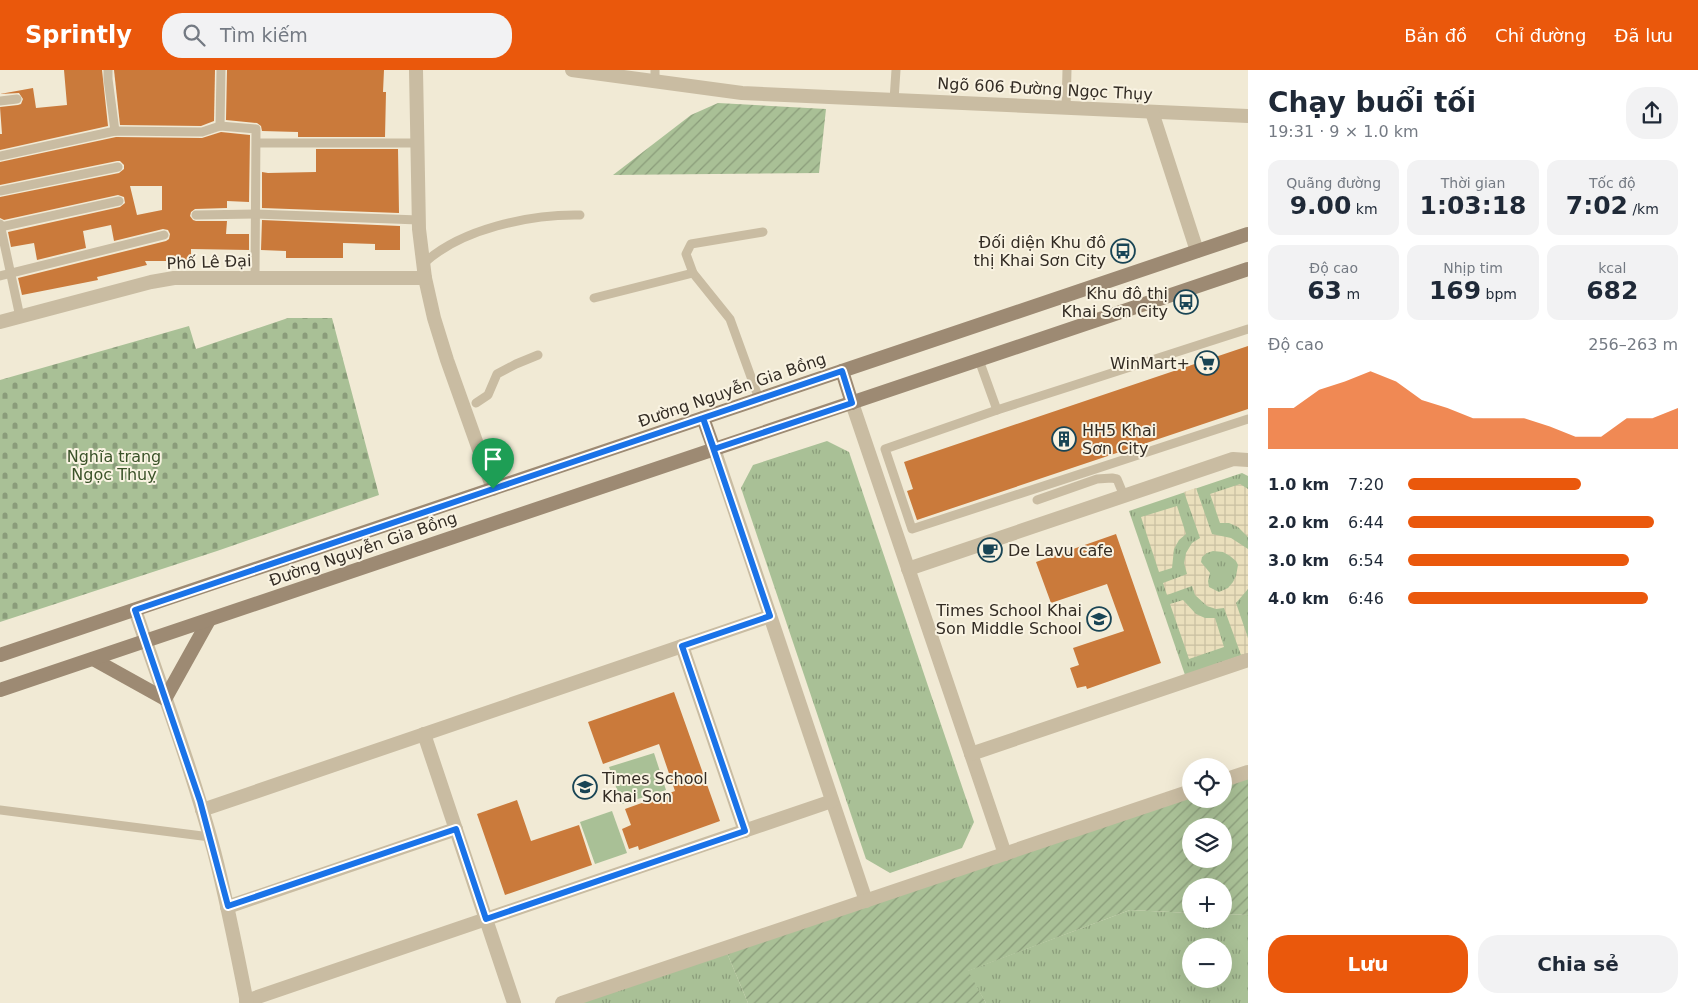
<!DOCTYPE html>
<html lang="vi">
<head>
<meta charset="utf-8">
<style>
  body { margin:0; font-family:"DejaVu Sans",sans-serif; background:#f2f2f3; color:#1f2937; height:100vh; display:flex; flex-direction:column; font-size:19px; white-space:nowrap }
  * { box-sizing:border-box; margin:0 }
  p { font-size:16px; color:#747a83 }
  .icon { flex:none; width:28px; height:28px; fill:none; stroke:currentColor; stroke-width:2; stroke-linecap:round; stroke-linejoin:round }
  .map { position:relative; flex:1; overflow:hidden }
  .drawer { display:flex; flex-direction:column; background:#fff; width:450px }
  .drawer>* { flex:none }
  .tools { position:absolute; left:1182px; top:688px; display:grid; gap:10px }
  .tools a { display:grid; place-items:center; width:50px; height:50px; border-radius:50%; background:#fff; box-shadow:0 5px 20px #0002; font-size:25px }
  .pin { position:absolute; display:grid; place-items:center; width:42px; height:42px; color:#fff; margin:-51px -21px; border-radius:50% 50% 50% 0; rotate:-45deg; box-shadow:0 0 5px #0007 }
  .pin .icon { rotate:45deg }
  .round { display:grid; place-items:center; flex:none; width:52px; height:52px; border-radius:20px; background:#f2f2f3 }
  .summary { display:flex; align-items:center; justify-content:space-between; height:85px; padding:0 20px }
  h1 { font-size:28px; font-weight:700; line-height:38px }
  .figures { display:grid; grid-template-columns:repeat(3,1fr); gap:8px; height:85px; padding:5px 20px }
  .figures div { display:grid; align-content:center; border-radius:12px; background:#f2f2f3; text-align:center }
  .figures b { font-size:25px; font-weight:700 }
  .figures small { font-size:14px; font-weight:400 }
  .figures p { font-size:14px }
  .chart { height:140px; padding:10px 20px }
  .chart p { display:flex; justify-content:space-between }
  .chart svg { width:100%; height:90px; margin-top:5px; fill:#ea580c; opacity:.7 }
  .button { display:flex; gap:10px; margin-top:auto; padding:10px 20px }
  .button a { flex:1; height:58px; border-radius:20px; background:#ea580c; color:#fff; font-size:20px; font-weight:700; line-height:58px; text-align:center }
  .button a+a { background:#f2f2f3; color:#1f2937 }
  ul { padding:0 20px; list-style:none; font-size:16px }
  li { display:grid; grid-template-columns:80px 60px 1fr; align-items:center; height:38px }
  li i { height:12px; border-radius:6px; background:#ea580c }
  header { display:flex; align-items:center; gap:30px; box-sizing:border-box; height:70px; padding:0 25px; background:#ea580c; color:#fff }
  header strong { font-size:24px }
  nav { display:flex; gap:28px; margin-inline-start:auto; font-size:18px }
  .search { width:350px; height:45px; background:#f2f2f3; display:flex; align-items:center; gap:12px; box-sizing:border-box; padding:0 18px; border-radius:20px; color:#747a83; font-size:19px }
  main { display:flex; flex:1; min-height:0 }
  .map>svg:first-child { display:block }
  .grass { fill:url(#grass-tufts); fill-rule:evenodd }
  .cemetery { fill:url(#cemetery-stones) }
  .garden { fill:url(#garden-furrows); fill-rule:evenodd }
  .pitch { fill:#a9c096 }
  .plaza { fill:url(#plaza-grid); fill-rule:evenodd }
  .building { fill:#ca7a3b; fill-rule:evenodd }
  .lines { fill:none; stroke-linecap:round; stroke-linejoin:round }
  .service { stroke:#c9bca2; stroke-width:9 }
  .minor { stroke:#c9bca2; stroke-width:14 }
  .tertiary { stroke:#c9bca2; stroke-width:14 }
  .secondary { stroke:#9d8a73; stroke-width:14 }
  .route-casing { stroke:#fff; stroke-width:10 }
  .route { stroke:#1a73e8; stroke-width:6 }
  .labels { text-anchor:middle; dominant-baseline:central; stroke-width:4; stroke-linejoin:round; paint-order:stroke }
  .street-label { font-size:16px; fill:#332c24; stroke:#f9f3e2 }
  .poi-label { font-size:16px; fill:#332c24; stroke:#f9f3e2; text-anchor:end }
  .park-label { font-size:16px; fill:#3a5228; stroke:#f9f3e2 }
</style>
</head>
<body>
<header>
<strong>Sprintly</strong>
<div class="search"><svg class="icon" aria-label="search" viewBox="0 0 24 24"><circle cx="10" cy="10" r="6"/><path d="M15 15l6 6"/></svg>Tìm kiếm</div>
<nav><a>Bản đồ</a><a>Chỉ đường</a><a>Đã lưu</a></nav>
</header>
<main>
<div class="map">
<svg width="1248" height="933" viewBox="0 0 1248 933">
  <defs>
    <pattern id="grass-tufts" width="24" height="20" patternUnits="userSpaceOnUse" patternTransform="scale(1.25)"><rect width="24" height="20" fill="#a9c096"/><path d="M3 7l-1-3M5 7V3M7 7l1-3M15 17l-1-3M17 17v-4M19 17l1-3" fill="none" stroke="#8a9c7a"/></pattern>
    <pattern id="cemetery-stones" width="16" height="16" patternUnits="userSpaceOnUse" patternTransform="scale(1.25)"><rect width="16" height="16" fill="#a9c096"/><path d="M2 7V4a2 2 0 0 1 4 0v3zM10 15v-3a2 2 0 0 1 4 0v3z" fill="#8a9c7a"/></pattern>
    <pattern id="garden-furrows" width="10" height="10" patternUnits="userSpaceOnUse" patternTransform="scale(1.25)"><rect width="10" height="10" fill="#a9c096"/><path d="M-1 1l2-2M0 10L10 0M9 11l2-2" fill="none" stroke="#8a9c7a"/></pattern>
    <pattern id="plaza-grid" width="8" height="8" patternUnits="userSpaceOnUse" patternTransform="scale(1.25)"><rect width="8" height="8" fill="#eadfbc"/><path d="M0 4h8M4 0v8" fill="none" stroke="#c9c0a1"/></pattern>
  </defs>
  <rect width="100%" height="100%" fill="#f1ead5"/>
  <g class="grass">
    <polygon points="827,371 849,382 974,752 962,778 890,803 866,789 741,418 753,395"/>
    <polygon points="1242,403 1248,406 1248,583 1185,605 1129,441"/>
    <path d="M1130,840L1191,843V849H1224V844L1248,845V933H986L967,901ZM1191,876H1224V909H1191Z"/>
    <polygon points="727,883 748,933 579,933"/>
  </g>
  <polygon class="cemetery" points="288,248 332,248 379,425 217,481 0,552 0,310 189,256 196,279"/>
  <g class="garden">
    <polygon points="718,33 826,39 819,103 613,105 691,45"/>
    <path d="M1248,705V845L1224,844V816H1191V843L1130,840L968,901L986,933H748L727,883L1191,724V729H1224V713ZM1191,756H1224V789H1191Z"/>
  </g>
  <g class="pitch">
    <polygon points="654,683 666,720 622,734 609,697"/>
    <polygon points="612,741 627,783 595,794 580,752"/>
  </g>
  <g class="plaza">
    <polygon points="1240,414 1248,419 1248,467 1238,457 1229,453 1220,453 1210,424"/>
    <path d="M1196,418L1212,464L1231,468L1248,479V519L1236,533L1248,568V583L1241,585L1224,538L1216,539L1207,536L1195,525L1192,516L1167,525L1163,513L1187,504L1184,493L1186,483L1192,473L1200,468L1184,422ZM1213,481L1223,482L1230,486L1236,491L1238,495L1236,506L1233,512L1228,518L1219,522L1209,517L1208,511L1210,503L1201,492L1202,487L1207,483Z"/>
    <polygon points="1177,436 1186,464 1179,470 1174,479 1172,498 1159,502 1141,447"/>
    <polygon points="1183,530 1196,544 1205,548 1215,548 1224,577 1189,589 1170,534"/>
  </g>
  <g class="building">
    <polygon points="64,0 102,0 108,56 0,80 0,64 2,64 0,37 18,35 21,34 23,29 19,23 0,24 33,18 36,38 67,35"/>
    <polygon points="114,0 215,0 214,51 201,56 120,55"/>
    <polygon points="227,0 384,0 383,22 386,22 385,67 298,67 298,62 262,61 261,56 257,53 226,50"/>
    <path d="M221,62L250,65L249,132L227,131V138L195,139L191,142L190,146L193,150L196,151H227L226,164H249V180L191,179V191H145L147,195L97,207L98,210L22,225L18,208L166,171L169,169L170,164L168,160L163,159L114,171L111,155L83,161L86,178L37,190L34,173L11,177L8,162L120,137L125,133L124,127L118,125L4,150L0,148V127L119,103L124,99V95L120,91H117L0,115V92L116,67L202,68ZM130,116H162V140L137,145Z"/>
    <polygon points="316,79 398,79 399,143 262,138 262,102 268,103 316,102"/>
    <polygon points="262,150 400,156 400,180 375,180 375,174 343,173 343,188 286,188 286,181 261,180"/>
    <polygon points="1248,276 1248,339 917,450 907,421 913,419 904,392"/>
    <polygon points="1116,464 1161,593 1087,619 1086,616 1077,618 1070,598 1079,595 1073,578 1124,561 1107,514 1051,533 1036,492"/>
    <polygon points="674,622 720,751 639,780 638,776 629,779 622,759 631,755 625,739 675,721 659,674 603,694 588,652"/>
    <polygon points="517,730 531,771 579,755 592,795 505,825 477,744"/>
  </g>
  <g class="lines">
    <g class="service">
      <polyline points="108,0 108,9 115,61"/>
      <polyline points="655,12 655,0"/>
      <polyline points="894,30 896,0"/>
      <polyline points="0,31 17,29"/>
      <polyline points="1066,38 1067,0"/>
      <polyline points="220,56 221,0"/>
      <polyline points="257,73 417,73"/>
      <polyline points="0,86 115,61 202,62 220,56 256,59 255,207"/>
      <polyline points="0,121 118,97"/>
      <polyline points="196,145 255,144 419,150"/>
      <polyline points="0,154 20,247"/>
      <polyline points="0,157 119,131"/>
      <path d="M423,194C460,159 530,144 580,145"/>
      <polyline points="0,206 164,165"/>
      <polyline points="594,228 693,203"/>
      <polyline points="979,290 997,340 1248,259"/>
      <polyline points="759,329 730,249 693,203 686,184 691,174 763,162"/>
      <polyline points="476,333 488,325 497,304 516,294 538,285"/>
      <polyline points="997,340 885,379 912,459 1248,349"/>
      <polyline points="1037,430 1097,409 1112,408 1117,409 1124,426"/>
      <polyline points="0,740 210,767"/>
    </g>
    <g class="minor">
      <polyline points="416,0 419,159 425,208 434,248 447,290 493,419"/>
      <polyline points="572,0 742,23 1248,46"/>
      <polyline points="1152,42 1197,181"/>
      <polyline points="0,252 151,212 174,208 425,208"/>
      <polyline points="852,333 1005,784"/>
      <polyline points="714,379 866,831"/>
      <polyline points="908,499 1233,389 1248,390"/>
      <polyline points="682,576 745,761"/>
      <polyline points="424,664 514,933"/>
      <polyline points="971,684 1248,590"/>
      <polyline points="1224,710 1248,702"/>
      <polyline points="202,740 770,546"/>
      <polyline points="227,837 456,759"/>
      <polyline points="246,931 832,731"/>
      <polyline points="562,933 1191,721"/>
    </g>
    <path class="tertiary" d="M135,540C162,620 192,699 214,781C227,831 237,882 247,933"/>
    <g class="secondary">
      <polyline points="842,301 852,333"/>
      <polyline points="703,348 714,379"/>
      <polyline points="0,585 1248,164"/>
      <polyline points="93,589 165,629 209,550"/>
      <polyline points="0,620 1248,199"/>
    </g>
  </g>
  <g class="lines">
    <g class="route-casing">
      <polyline id="route" points="493,419 135,540 200,731 228,836 456,759 486,849 745,761 682,576 770,546 703,348 842,301 852,333 714,379 703,348 493,419"/>
    </g>
    <use href="#route" class="route"/>
  </g>
  <defs>
    <g id="bus-ring" transform="scale(1.25)"><circle r="9.5" fill="#f9f3e2" stroke="#194555" stroke-width="1.5"/><path d="M-5-6H5V4H4V6H2V4H-2V6H-4V4H-5ZM-3.5-4V0h7V-4ZM-3.5 1.2v1.5H-2V1.2ZM2 1.2v1.5H3.5V1.2Z" fill="#194555"/></g>
    <g id="supermarket-ring" transform="scale(1.25)"><circle r="9.5" fill="#f9f3e2" stroke="#194555" stroke-width="1.5"/><path d="M-6-5.5h2.5l.6 2H6L4.5 2H-2.5L-4.4-4H-6ZM-1.5 3.2a1.3 1.3 0 1 0 .1 0ZM3 3.2a1.3 1.3 0 1 0 .1 0Z" fill="#194555"/></g>
    <g id="building-ring" transform="scale(1.25)"><circle r="9.5" fill="#f9f3e2" stroke="#194555" stroke-width="1.5"/><path d="M-4-6H4V6H1V3H-1V6H-4ZM-2.5-4.3h1.7v1.8h-1.7ZM.8-4.3h1.7v1.8H.8ZM-2.5-1h1.7V.8h-1.7ZM.8-1h1.7V.8H.8Z" fill="#194555"/></g>
    <g id="cafe-ring" transform="scale(1.25)"><circle r="9.5" fill="#f9f3e2" stroke="#194555" stroke-width="1.5"/><path d="M-5.5-4.5H6V0H3Q3 3.5 0 3.5H-2.5Q-5.5 3.5-5.5 0ZM3-3.2v2h1.7v-2ZM-6 4.5H4V6H-6Z" fill="#194555"/></g>
    <g id="school-ring" transform="scale(1.25)"><circle r="9.5" fill="#f9f3e2" stroke="#194555" stroke-width="1.5"/><path d="M0-5L7-2L0 1L-7-2ZM-4 1L0 2.5L4 1V4Q0 6-4 4Z" fill="#194555"/></g>
  </defs>
  <g fill-rule="evenodd">
    <use href="#bus-ring" x="1123" y="181"/>
    <use href="#bus-ring" x="1186" y="232"/>
    <use href="#supermarket-ring" x="1207" y="293"/>
    <use href="#building-ring" x="1064" y="369"/>
    <use href="#cafe-ring" x="990" y="480"/>
    <use href="#school-ring" x="1099" y="549"/>
    <use href="#school-ring" x="585" y="717"/>
  </g>
  <g class="labels">
    <g class="street-label">
      <text transform="translate(1045 19) rotate(3)">Ngõ 606 Đường Ngọc Thụy</text>
      <text transform="translate(209 192) rotate(-2)">Phố Lê Đại</text>
      <text transform="translate(732 320) rotate(-19)">Đường Nguyễn Gia Bồng</text>
      <text transform="translate(363 479) rotate(-19)">Đường Nguyễn Gia Bồng</text>
    </g>
    <g class="poi-label">
      <text x="1106" y="172">Đối diện Khu đô<tspan x="1106" dy="18">thị Khai Sơn City</tspan></text>
      <text x="1168" y="223">Khu đô thị<tspan x="1168" dy="18">Khai Sơn City</tspan></text>
      <text x="1190" y="293">WinMart+</text>
      <text x="1082" y="360" text-anchor="start">HH5 Khai<tspan x="1082" dy="18">Sơn City</tspan></text>
      <text x="1008" y="480" text-anchor="start">De Lavu cafe</text>
      <text x="1082" y="540">Times School Khai<tspan x="1082" dy="18">Son Middle School</tspan></text>
      <text x="602" y="708" text-anchor="start">Times School<tspan x="602" dy="18">Khai Son</tspan></text>
    </g>
    <g class="park-label">
      <text x="114" y="386">Nghĩa trang<tspan x="114" dy="18">Ngọc Thuỵ</tspan></text>
    </g>
  </g>
</svg>
<div class="tools">
<a><svg class="icon" aria-label="locate" viewBox="0 0 24 24"><circle cx="12" cy="12" r="6"/><path d="M12 2v4M12 18v4M2 12h4M18 12h4"/></svg></a>
<a><svg class="icon" aria-label="layers" viewBox="0 0 24 24"><path d="M12 4l9 5-9 5-9-5zM3 14l9 5 9-5"/></svg></a>
<a>+</a>
<a>−</a>
</div>
<div class="pin" style="left:493px;top:419px;background:#1e9e55"><svg class="icon" aria-label="arrive" viewBox="0 0 24 24"><path d="M6 21V4h12l-3 4 3 4H6"/></svg></div>
</div>
<section class="drawer">
<div class="summary"><div><h1>Chạy buổi tối</h1><p>19:31 · 9 × 1.0 km</p></div><a class="round"><svg class="icon" aria-label="share" viewBox="0 0 24 24"><path d="M12 15V3M7 8l5-5 5 5M5 13v7h14v-7"/></svg></a></div>
<div class="figures">
<div><p>Quãng đường</p><b>9.00<small> km</small></b></div>
<div><p>Thời gian</p><b>1:03:18</b></div>
<div><p>Tốc độ</p><b>7:02<small> /km</small></b></div>
</div>
<div class="figures">
<div><p>Độ cao</p><b>63<small> m</small></b></div>
<div><p>Nhịp tim</p><b>169<small> bpm</small></b></div>
<div><p>kcal</p><b>682</b></div>
</div>
<div class="chart"><p><span>Độ cao</span>256–263 m</p>
<svg viewBox="0 0 160 44" preserveAspectRatio="none"><path d="M0 44V24L10 24L20 15L30 11L40 6L50 11L60 20L70 24L80 29L90 29L100 29L110 33L120 38L130 38L140 29L150 29L160 24V44z"/></svg>
</div>
<ul>
<li><b>1.0 km</b>7:20<i style="width:64%"></i></li>
<li><b>2.0 km</b>6:44<i style="width:91%"></i></li>
<li><b>3.0 km</b>6:54<i style="width:82%"></i></li>
<li><b>4.0 km</b>6:46<i style="width:89%"></i></li>
</ul>
<div class="button"><a>Lưu</a><a>Chia sẻ</a></div>
</section>
</main>
</body>
</html>
